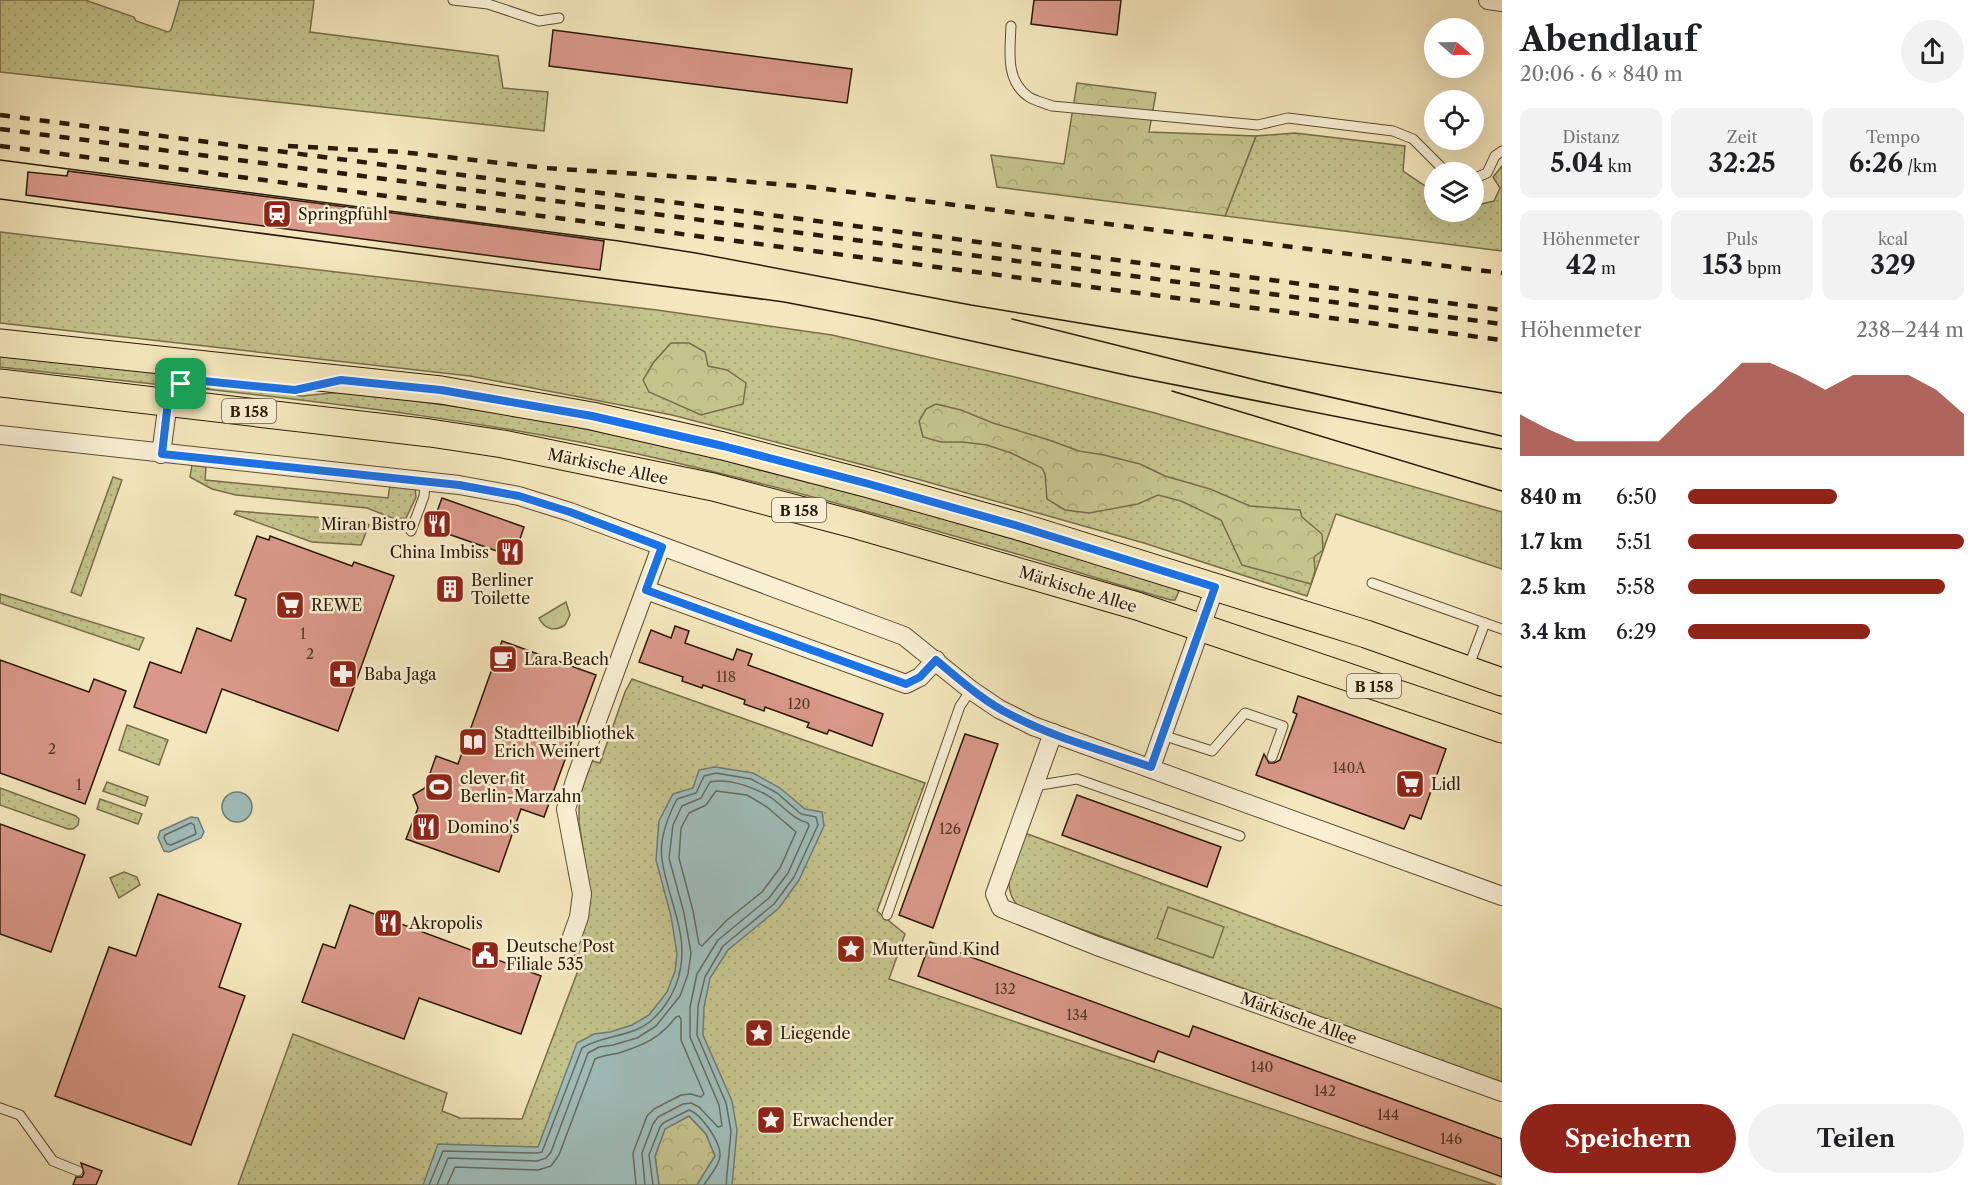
<!DOCTYPE html>
<html lang="de">
<head>
<meta charset="utf-8">
<style>
  body { margin:0; font-family:"Libre Caslon Text",serif; background:#f2f2f2; color:#202124; height:100vh; display:flex; flex-direction:column; font-size:22px; white-space:nowrap }
  * { box-sizing:border-box; margin:0 }
  p { font-size:20px; color:#757577 }
  .icon { flex:none; width:33px; height:33px; fill:none; stroke:currentColor; stroke-width:2; stroke-linecap:round; stroke-linejoin:round }
  .map { position:relative; flex:1; overflow:hidden }
  .drawer { display:flex; flex-direction:column; background:#fff; width:480px }
  .drawer>* { flex:none }
  .needle { width:39px; rotate:110deg }
  .tools { position:absolute; left:1424px; top:18px; display:grid; gap:12px }
  .tools a { display:grid; place-items:center; width:60px; height:60px; border-radius:50%; background:#fff; box-shadow:0 6px 24px #0002; font-size:30px }
  .pin { position:absolute; display:grid; place-items:center; width:51px; height:51px; color:#fff; margin:-26px; border-radius:12px; box-shadow:0 3px 9px #0006 }
  .round { display:grid; place-items:center; flex:none; width:63px; height:63px; border-radius:32px; background:#f2f2f2 }
  .overview { display:flex; align-items:center; justify-content:space-between; height:102px; padding:0 18px }
  h1 { font-size:33px; font-weight:800; line-height:45px }
  .figures { display:grid; grid-template-columns:repeat(3,1fr); gap:9px; height:102px; padding:6px 18px }
  .figures div { display:grid; align-content:center; border-radius:12px; background:#f2f2f2; text-align:center }
  .figures b { font-size:26px; font-weight:800 }
  .figures small { font-size:16px; font-weight:400 }
  .figures p { font-size:16px }
  .chart { height:168px; padding:12px 18px }
  .chart p { display:flex; justify-content:space-between }
  .chart svg { width:100%; height:108px; margin-top:6px; fill:#8f2418; opacity:.7 }
  .cta { display:flex; gap:12px; margin-top:auto; padding:12px 18px }
  .cta a { flex:1; height:69px; border-radius:36px; background:#8f2418; color:#fff; font-size:24px; font-weight:800; line-height:69px; text-align:center }
  .cta a+a { background:#f2f2f2; color:#202124 }
  ul { padding:0 18px; list-style:none; font-size:20px }
  li { display:grid; grid-template-columns:96px 72px 1fr; align-items:center; height:45px }
  li i { height:15px; border-radius:8px; background:#8f2418 }
  main { display:flex; flex:1; min-height:0 }
  .map>svg:first-child { display:block }
  .grass { fill:url(#grass-dots); stroke:#786e4a; stroke-width:1.5 }
  .forest { fill:url(#forest-crowns); stroke:#786e4a; stroke-width:1.5 }
  .pitch { fill:#c4c38c; stroke:#786e4a; stroke-width:1.5 }
  .water { fill:#a0bdbb; stroke:#717c73; stroke-width:1.5 }
  .lines { fill:none; stroke-linecap:round; stroke-linejoin:round }
  .shore { stroke:#666c61; stroke-width:1.5 }
  .building { fill:#d99889; stroke:#2b1a07; stroke-width:1.5 }
  .lane-casing { stroke:#5d4d34; stroke-width:11 }
  .street-casing { stroke:#5d4d34; stroke-width:20 }
  .primary-casing { stroke:#2b1a07; stroke-width:29 }
  .lane { stroke:#f8efd4; stroke-width:9 }
  .street { stroke:#f8efd4; stroke-width:18 }
  .primary { stroke:#f4e7bd; stroke-width:27 }
  .tram { stroke:#2b1a07; stroke-width:1.5 }
  .rail { stroke:#2b1a07; stroke-width:4.5; stroke-dasharray:10 10; stroke-linecap:butt }
  .route-casing { stroke:#fff; stroke-width:12 }
  .route { stroke:#1a73e8; stroke-width:8 }
  .labels { text-anchor:middle; dominant-baseline:central; stroke-width:5; stroke-linejoin:round; paint-order:stroke }
  .number-label { font-size:14px; fill:#563a28 }
  .shield { fill:#f8efd4; stroke:#685a44; stroke-width:1.5 }
  .shield-label { font-size:15px; font-weight:bold; fill:#2b1a07 }
  .poi-label { font-size:16px; fill:#2b1a07; stroke:#f8efd4; text-anchor:start }
  .street-label { font-size:16px; fill:#2b1a07; stroke:#f8efd4 }
</style>
</head>
<body>
<main>
<div class="map">
<svg width="1502" height="1185" viewBox="0 0 1502 1185">
  <defs>
    <pattern id="grass-dots" width="8" height="8" patternUnits="userSpaceOnUse" patternTransform="scale(1.5)"><rect width="8" height="8" fill="#c4c38c"/><path d="M2 2h.1M6 6h.1" fill="none" stroke="#a9a777" stroke-width="1.8" stroke-linecap="round"/></pattern>
    <pattern id="forest-crowns" width="20" height="18" patternUnits="userSpaceOnUse" patternTransform="scale(1.5)"><rect width="20" height="18" fill="#c4c38c"/><path d="M2 6a3 3 0 1 1 6 0M12 15a3 3 0 1 1 6 0" fill="none" stroke="#a9a777"/></pattern>
  </defs>
  <rect width="100%" height="100%" fill="#f4e7bd"/>
  <filter id="stains"><feTurbulence type="fractalNoise" baseFrequency=".00333" numOctaves="4"/><feColorMatrix values="0 0 0 0 .2 0 0 0 0 .09 0 0 0 0 .02 0 0 0 .5 -.17"/></filter>
  <radialGradient id="worn" r=".72"><stop offset=".6" stop-color="#630" stop-opacity="0"/><stop offset="1" stop-color="#630" stop-opacity=".3"/></radialGradient>
  <g class="grass">
    <polygon points="0,0 85,0 134,17 136,21 168,32 171,30 180,0 314,0 310,32 498,56 503,88 548,92 544,131 0,72"/>
    <polygon points="1295,133 1405,146 1403,171 1434,192 1434,212 1473,212 1473,206 1494,201 1500,188 1493,177 1502,166 1502,251 1225,216 1256,136"/>
    <polygon points="0,232 657,310 832,335 1019,378 1155,413 1502,512 1502,569 1336,514 1307,596 1144,543 917,479 672,415 470,376 0,323"/>
    <polygon points="0,355 180,375 180,378 162,385 0,367"/>
    <path d="M214,386L302,396L342,392L372,395C445,405 519,415 591,430C786,470 977,528 1168,585L1179,591L1175,600H1171C1131,589 1091,576 1051,564C915,524 777,485 638,454C495,423 350,405 205,389Z"/>
    <polygon points="192,465 206,467 205,480 388,498 390,485 415,488 416,497 406,518 395,519 367,508 236,495 212,489 190,477"/>
    <polygon points="113,477 122,480 81,596 71,592"/>
    <polygon points="236,511 353,520 364,521 369,525 361,545 312,542 234,514"/>
    <polygon points="0,594 144,638 139,650 0,603"/>
    <polygon points="632,679 925,783 877,911 905,934 889,979 1496,1185 238,1185 293,1034 447,1093 442,1111 460,1118 522,1119 582,960 573,955 586,916 590,895 579,822 579,808 581,792 592,761 600,763 625,692"/>
    <polygon points="127,725 168,740 159,765 119,750"/>
    <polygon points="107,782 148,797 145,806 103,791"/>
    <polygon points="0,788 76,816 79,819 78,825 73,829 68,829 0,805"/>
    <polygon points="100,799 142,814 138,824 97,809"/>
    <path d="M1025,833L1502,1009V1083L1018,906C998,884 1016,858 1025,833Z"/>
    <polygon points="124,872 137,877 140,885 119,898 110,878"/>
  </g>
  <g class="forest">
    <polygon points="1077,83 1156,93 1149,132 1256,136 1225,216 997,187 991,155 1064,164"/>
    <polygon points="671,343 689,343 705,352 708,366 727,370 746,383 743,404 701,415 649,392 643,380 653,363"/>
    <polygon points="936,404 961,410 993,423 1049,440 1079,451 1104,455 1140,464 1165,476 1210,489 1250,506 1300,510 1302,517 1322,534 1323,550 1314,557 1315,571 1311,584 1242,565 1221,520 1181,501 1158,495 1138,504 1089,513 1065,510 1047,499 1045,474 1042,468 1011,453 987,445 962,442 941,442 923,437 919,421 926,409"/>
    <polygon points="689,1116 706,1134 715,1156 697,1185 659,1185 655,1156 665,1128"/>
  </g>
  <g class="pitch">
    <path d="M566,602L570,615L565,625C554,632 544,629 539,618Z"/>
    <polygon points="1168,907 1224,927 1213,958 1157,938"/>
  </g>
  <g class="water">
    <polygon points="715,767 753,773 780,788 805,809 822,812 824,826 799,880 779,908 728,950 710,978 704,1007 703,1035 732,1101 737,1130 732,1185 697,1185 715,1156 706,1134 689,1116 665,1129 655,1156 659,1185 423,1185 438,1144 538,1147 577,1043 594,1034 610,1032 632,1025 649,1015 667,992 675,971 677,954 671,916 656,860 659,821 673,794 693,788 699,770"/>
    <circle cx="237" cy="807" r="15"/>
    <polygon points="191,817 198,818 204,832 201,838 169,852 164,851 158,838 160,831"/>
  </g>
  <g class="lines">
    <g class="shore">
      <polygon points="716,791 747,795 767,807 796,832 780,868 762,892 727,920 702,946 699,944 693,911 679,858 681,828 689,813 706,805"/>
      <polygon points="191,823 194,825 196,834 171,845 167,844 164,838 165,835"/>
      <path d="M429,1185L443,1151L537,1153L542,1152L582,1048C604,1034 633,1038 653,1019C663,1010 671,997 676,985C693,939 669,905 662,860C659,839 667,818 677,799L696,793L704,776L716,773L751,779L777,793L801,814L816,817L818,825L794,877L774,904L723,946L705,977L698,1006L697,1035L726,1103L731,1131L726,1185"/>
      <path d="M437,1185L448,1158L537,1161L546,1158L551,1152L588,1053L599,1047L613,1045L637,1038L656,1026L680,996L688,974L691,953L684,913L669,858L673,825L682,806L701,798L710,782C730,778 757,788 773,799C785,808 793,819 808,823L809,826L788,873L769,898L718,940L697,974L690,1007V1037L719,1105L722,1126L718,1127L699,1107L691,1103L683,1104L658,1117L653,1124L642,1153L645,1185"/>
      <path d="M447,1185L455,1167L538,1170L551,1166L559,1155L595,1059C603,1055 611,1055 619,1053C644,1045 660,1038 676,1017L679,1016L681,1019V1040L704,1094L701,1097L691,1094L681,1095L654,1109L647,1116L633,1153L636,1185"/>
      <path d="M653,1185L649,1155L660,1127L663,1123L689,1110C701,1114 721,1142 720,1156C720,1165 708,1178 704,1185"/>
    </g>
  </g>
  <g class="building">
    <polygon points="1034,0 1121,0 1117,35 1031,24"/>
    <polygon points="553,30 852,69 847,103 549,66"/>
    <polygon points="68,171 501,227 604,241 600,270 26,195 28,172 67,176"/>
    <polygon points="442,498 524,527 514,557 431,528"/>
    <polygon points="257,536 269,540 270,536 352,566 354,562 394,576 338,731 222,689 206,733 134,707 150,662 181,673 197,628 231,641 246,599 235,595"/>
    <polygon points="675,626 689,631 685,643 733,660 737,649 752,654 748,665 883,714 872,746 829,730 827,734 807,727 809,723 765,707 764,711 744,704 745,700 703,685 702,688 682,681 683,677 639,662 651,630 671,638"/>
    <polygon points="502,641 596,675 544,817 521,809 499,872 406,839 418,808 413,795 425,788 436,756 458,764"/>
    <polygon points="0,660 89,692 94,679 126,691 85,804 0,773"/>
    <polygon points="1298,696 1446,749 1421,819 1410,815 1404,829 1256,775 1264,754 1269,763 1274,763 1280,760 1297,714 1293,712"/>
    <polygon points="965,734 998,744 933,928 899,915"/>
    <polygon points="1077,795 1221,847 1207,887 1062,835"/>
    <polygon points="0,824 85,855 51,952 0,934"/>
    <polygon points="158,894 241,924 219,987 245,996 191,1145 55,1096 109,947 136,956"/>
    <polygon points="350,905 541,976 521,1034 419,998 404,1039 302,1002 323,944 335,948"/>
    <polygon points="930,942 1189,1037 1193,1026 1502,1139 1502,1177 1158,1051 1154,1062 918,976"/>
    <polygon points="81,1163 102,1171 96,1185 73,1185 76,1177 82,1177 84,1173"/>
  </g>
  <g class="lines">
    <g class="lane-casing">
      <g id="lane">
        <polyline points="453,0 488,4 539,21 559,18"/>
        <path d="M1011,26C1010,51 1005,81 1029,97C1035,101 1045,103 1052,106L1258,125L1288,118L1393,131L1413,139L1446,172"/>
        <polyline points="1473,179 1487,173 1495,156 1502,151"/>
        <polyline points="411,531 424,496 425,482"/>
        <polyline points="1372,583 1502,629"/>
        <polyline points="1468,668 1485,623"/>
        <polyline points="1162,735 1212,751 1245,713 1283,726 1272,757"/>
        <polyline points="1034,786 1077,779 1240,836"/>
        <polyline points="887,915 960,706 971,690"/>
        <polyline points="0,1108 20,1115 53,1161 78,1171"/>
      </g>
    </g>
    <g class="street-casing">
      <g id="street">
        <polyline points="1488,0 1502,2"/>
        <polyline points="0,435 459,485 519,496 570,512 904,636 971,690 999,709 1033,726 1502,896"/>
        <polyline points="161,454 168,402"/>
        <polyline points="646,590 906,684 920,677 936,660"/>
        <polyline points="1053,733 995,894 1001,908 1097,946 1502,1092"/>
        <polyline points="1151,767 1215,587"/>
        <polyline points="568,948 579,917 582,894 566,809 577,775 661,547"/>
      </g>
    </g>
    <g class="primary-casing">
      <g id="primary">
        <polyline points="0,343 441,390 592,416 723,446 869,484 1018,526 1366,634 1502,682"/>
        <polyline points="0,383 430,433 503,444 713,487 857,525 1137,606 1502,729"/>
      </g>
    </g>
    <use href="#lane" class="lane"/>
    <use href="#street" class="street"/>
    <use href="#primary" class="primary"/>
    <g class="tram">
      <polyline points="0,160 619,241 696,253 971,305 1502,393"/>
      <polyline points="0,199 784,302 872,319 1130,376 1502,449"/>
      <polyline points="1012,319 1264,382 1502,436"/>
      <polyline points="1172,391 1502,491"/>
    </g>
    <g class="rail">
      <polyline points="0,115 1502,310"/>
      <polyline points="0,129 1502,324"/>
      <polyline points="0,146 1502,340"/>
      <polyline points="288,146 402,152 545,168 717,179 810,187 1502,273"/>
    </g>
  </g>
  <g class="lines">
    <g class="route-casing">
      <path id="route" d="M193,380L295,390L341,380L441,390L592,416L723,446L869,484L1018,526L1215,587L1151,767C1105,751 1054,738 1011,715C983,701 960,680 936,660L920,677L906,684L646,590L662,547L570,512L519,496L459,485L162,454L168,402L181,384Z"/>
    </g>
    <use href="#route" class="route"/>
  </g>
  <defs>
    <g id="station-square" transform="scale(1.5)"><rect x="-9" y="-9" width="18" height="18" rx="4" fill="#8f2418" stroke="#f8efd4"/><path d="M-3-6H3Q5-6 5-4V2Q5 4 3 4L4.5 6H3L1.5 4h-3L-3 6H-4.5L-3 4Q-5 4-5 2V-4Q-5-6-3-6ZM-3.5-4v3h7v-3ZM-3.5 1v1.5H-2V1ZM2 1v1.5H3.5V1Z" fill="#fff"/></g>
    <g id="restaurant-square" transform="scale(1.5)"><rect x="-9" y="-9" width="18" height="18" rx="4" fill="#8f2418" stroke="#f8efd4"/><path d="M-5-6h1v4h1v-4h1v4h1v-4h1v5L-1.5 .5V6h-2V.5L-5-1ZM5-6V6H3V1.5H1.5Q1.5-4 5-6Z" fill="#fff"/></g>
    <g id="building-square" transform="scale(1.5)"><rect x="-9" y="-9" width="18" height="18" rx="4" fill="#8f2418" stroke="#f8efd4"/><path d="M-4-6H4V6H1V3H-1V6H-4ZM-2.5-4.3h1.7v1.8h-1.7ZM.8-4.3h1.7v1.8H.8ZM-2.5-1h1.7V.8h-1.7ZM.8-1h1.7V.8H.8Z" fill="#fff"/></g>
    <g id="supermarket-square" transform="scale(1.5)"><rect x="-9" y="-9" width="18" height="18" rx="4" fill="#8f2418" stroke="#f8efd4"/><path d="M-6-5.5h2.5l.6 2H6L4.5 2H-2.5L-4.4-4H-6ZM-1.5 3.2a1.3 1.3 0 1 0 .1 0ZM3 3.2a1.3 1.3 0 1 0 .1 0Z" fill="#fff"/></g>
    <g id="cafe-square" transform="scale(1.5)"><rect x="-9" y="-9" width="18" height="18" rx="4" fill="#8f2418" stroke="#f8efd4"/><path d="M-5.5-4.5H6V0H3Q3 3.5 0 3.5H-2.5Q-5.5 3.5-5.5 0ZM3-3.2v2h1.7v-2ZM-6 4.5H4V6H-6Z" fill="#fff"/></g>
    <g id="pharmacy-square" transform="scale(1.5)"><rect x="-9" y="-9" width="18" height="18" rx="4" fill="#8f2418" stroke="#f8efd4"/><path d="M-2-6h4v4h4v4h-4v4h-4v-4h-4v-4h4Z" fill="#fff"/></g>
    <g id="library-square" transform="scale(1.5)"><rect x="-9" y="-9" width="18" height="18" rx="4" fill="#8f2418" stroke="#f8efd4"/><path d="M-6-4Q-3-5.5-.7-3.5V5Q-3 3-6 4ZM6-4Q3-5.5 .7-3.5V5Q3 3 6 4Z" fill="#fff"/></g>
    <g id="stadium-square" transform="scale(1.5)"><rect x="-9" y="-9" width="18" height="18" rx="4" fill="#8f2418" stroke="#f8efd4"/><path d="M0-5a6.5 5 0 1 0 0 10a6.5 5 0 1 0 0-10ZM-3.5-1.8h7v3.6h-7Z" fill="#fff"/></g>
    <g id="sight-square" transform="scale(1.5)"><rect x="-9" y="-9" width="18" height="18" rx="4" fill="#8f2418" stroke="#f8efd4"/><path d="M0-6L1.8-2.2L6-1.7L2.9 1.2L3.7 5.4L0 3.3L-3.7 5.4L-2.9 1.2L-6-1.7L-1.8-2.2Z" fill="#fff"/></g>
    <g id="civic-square" transform="scale(1.5)"><rect x="-9" y="-9" width="18" height="18" rx="4" fill="#8f2418" stroke="#f8efd4"/><path d="M-.6-6.5H3V-4.5H.6V-3L4-1V1h2V6H-6V1h2V-1L-.6-3ZM-1.2 2.5V6h2.4V2.5Z" fill="#fff"/></g>
  </defs>
  <g fill-rule="evenodd">
    <use href="#station-square" x="277" y="214"/>
    <use href="#restaurant-square" x="437" y="524"/>
    <use href="#restaurant-square" x="510" y="552"/>
    <use href="#building-square" x="450" y="589"/>
    <use href="#supermarket-square" x="290" y="605"/>
    <use href="#cafe-square" x="503" y="659"/>
    <use href="#pharmacy-square" x="343" y="674"/>
    <use href="#library-square" x="473" y="742"/>
    <use href="#supermarket-square" x="1410" y="784"/>
    <use href="#stadium-square" x="439" y="787"/>
    <use href="#restaurant-square" x="426" y="827"/>
    <use href="#restaurant-square" x="388" y="923"/>
    <use href="#sight-square" x="851" y="949"/>
    <use href="#civic-square" x="485" y="955"/>
    <use href="#sight-square" x="759" y="1033"/>
    <use href="#sight-square" x="771" y="1120"/>
  </g>
  <g class="labels">
    <g class="number-label">
      <text x="303" y="634">1</text>
      <text x="310" y="654">2</text>
      <text x="726" y="677">118</text>
      <text x="799" y="704">120</text>
      <text x="52" y="749">2</text>
      <text x="1349" y="768">140A</text>
      <text x="79" y="785">1</text>
      <text x="950" y="829">126</text>
      <text x="1005" y="989">132</text>
      <text x="1077" y="1015">134</text>
      <text x="1262" y="1067">140</text>
      <text x="1325" y="1091">142</text>
      <text x="1388" y="1115">144</text>
      <text x="1451" y="1139">146</text>
    </g>
    <g class="shield">
      <rect x="222" y="399" width="54" height="24" rx="4.5"/>
      <rect x="772" y="498" width="54" height="24" rx="4.5"/>
      <rect x="1347" y="674" width="54" height="24" rx="4.5"/>
    </g>
    <g class="shield-label">
      <text x="249" y="411">B 158</text>
      <text x="799" y="510">B 158</text>
      <text x="1374" y="686">B 158</text>
    </g>
    <g class="poi-label">
      <text x="298" y="214">Springpfuhl</text>
      <text x="416" y="524" text-anchor="end">Miran Bistro</text>
      <text x="489" y="552" text-anchor="end">China Imbiss</text>
      <text x="471" y="580">Berliner<tspan x="471" dy="18">Toilette</tspan></text>
      <text x="311" y="605">REWE</text>
      <text x="524" y="659">Lara Beach</text>
      <text x="364" y="674">Baba Jaga</text>
      <text x="494" y="733">Stadtteilbibliothek<tspan x="494" dy="18">Erich Weinert</tspan></text>
      <text x="460" y="778">clever fit<tspan x="460" dy="18">Berlin-Marzahn</tspan></text>
      <text x="1431" y="784">Lidl</text>
      <text x="447" y="827">Domino's</text>
      <text x="409" y="923">Akropolis</text>
      <text x="506" y="946">Deutsche Post<tspan x="506" dy="18">Filiale 535</tspan></text>
      <text x="872" y="949">Mutter und Kind</text>
      <text x="780" y="1033">Liegende</text>
      <text x="792" y="1120">Erwachender</text>
    </g>
    <g class="street-label">
      <text transform="translate(608 466) rotate(12)">Märkische Allee</text>
      <text transform="translate(1078 589) rotate(17)">Märkische Allee</text>
      <text transform="translate(1299 1018) rotate(20)">Märkische Allee</text>
    </g>
  </g>
  <rect width="100%" height="100%" filter="url(#stains)"/>
  <rect width="100%" height="100%" fill="url(#worn)"/>
</svg>
<div class="tools">
<a><svg class="needle" viewBox="-14 -14 28 28"><path d="M0-13l5 13h-10z" fill="#e53935"/><path d="M0 13l5-13h-10z" fill="#757577"/></svg></a>
<a><svg class="icon" aria-label="locate" viewBox="0 0 24 24"><circle cx="12" cy="12" r="6"/><path d="M12 2v4M12 18v4M2 12h4M18 12h4"/></svg></a>
<a><svg class="icon" aria-label="layers" viewBox="0 0 24 24"><path d="M12 4l9 5-9 5-9-5zM3 14l9 5 9-5"/></svg></a>
</div>
<div class="pin" style="left:181px;top:384px;background:#1e9e55"><svg class="icon" aria-label="arrive" viewBox="0 0 24 24"><path d="M6 21V4h12l-3 4 3 4H6"/></svg></div>
</div>
<section class="drawer">
<div class="overview"><div><h1>Abendlauf</h1><p>20:06 · 6 × 840 m</p></div><a class="round"><svg class="icon" aria-label="share" viewBox="0 0 24 24"><path d="M12 15V3M7 8l5-5 5 5M5 13v7h14v-7"/></svg></a></div>
<div class="figures">
<div><p>Distanz</p><b>5.04<small> km</small></b></div>
<div><p>Zeit</p><b>32:25</b></div>
<div><p>Tempo</p><b>6:26<small> /km</small></b></div>
</div>
<div class="figures">
<div><p>Höhenmeter</p><b>42<small> m</small></b></div>
<div><p>Puls</p><b>153<small> bpm</small></b></div>
<div><p>kcal</p><b>329</b></div>
</div>
<div class="chart"><p><span>Höhenmeter</span>238–244 m</p>
<svg viewBox="0 0 160 44" preserveAspectRatio="none"><path d="M0 44V27L10 33L20 38L30 38L40 38L50 38L60 27L70 17L80 6L90 6L100 11L110 17L120 11L130 11L140 11L150 17L160 27V44z"/></svg>
</div>
<ul>
<li><b>840 m</b>6:50<i style="width:54%"></i></li>
<li><b>1.7 km</b>5:51<i style="width:100%"></i></li>
<li><b>2.5 km</b>5:58<i style="width:93%"></i></li>
<li><b>3.4 km</b>6:29<i style="width:66%"></i></li>
</ul>
<div class="cta"><a>Speichern</a><a>Teilen</a></div>
</section>
</main>
</body>
</html>
